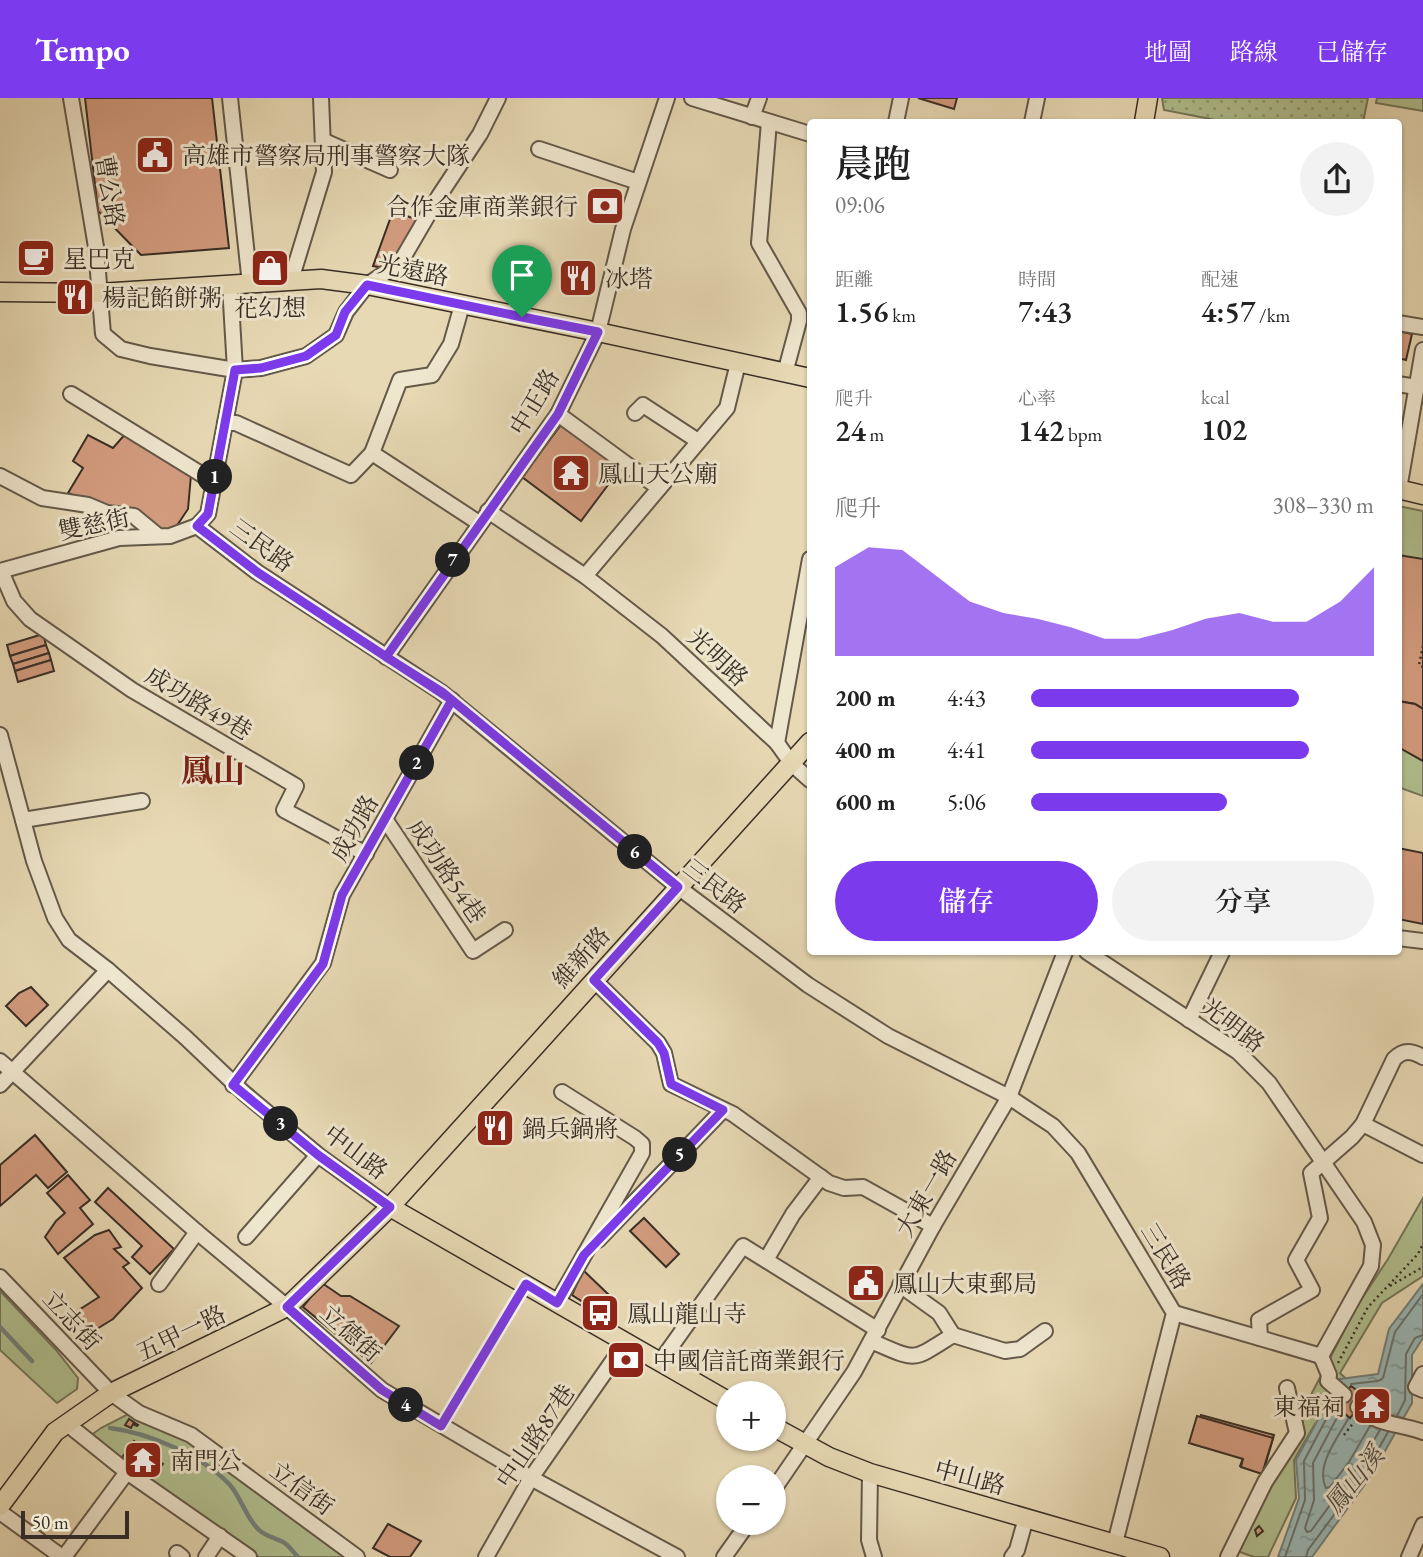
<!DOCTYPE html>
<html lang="zh-TW">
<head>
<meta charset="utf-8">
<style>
  body { margin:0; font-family:"EB Garamond","Noto Serif TC",serif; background:#f2f2f2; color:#222; height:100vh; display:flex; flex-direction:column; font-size:26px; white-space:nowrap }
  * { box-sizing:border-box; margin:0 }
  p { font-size:23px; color:#767676 }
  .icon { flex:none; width:38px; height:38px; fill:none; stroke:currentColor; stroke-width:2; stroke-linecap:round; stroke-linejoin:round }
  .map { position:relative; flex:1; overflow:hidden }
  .panel { position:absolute; left:807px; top:21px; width:595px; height:836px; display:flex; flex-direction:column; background:#fff; border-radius:7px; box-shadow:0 2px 5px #0004 }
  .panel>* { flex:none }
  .tools { position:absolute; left:716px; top:1283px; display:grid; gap:14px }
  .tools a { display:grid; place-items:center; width:70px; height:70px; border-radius:50%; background:#fff; box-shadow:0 2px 5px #0004; font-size:35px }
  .scale { position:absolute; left:21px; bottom:18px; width:108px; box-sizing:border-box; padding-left:7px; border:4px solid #382e26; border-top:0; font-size:19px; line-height:24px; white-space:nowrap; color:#382e26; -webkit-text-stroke:5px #efe6ce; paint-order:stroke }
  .pin { position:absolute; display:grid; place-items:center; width:60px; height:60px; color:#fff; margin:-72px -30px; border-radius:50% 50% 50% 0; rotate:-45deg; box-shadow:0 0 7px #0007 }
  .pin .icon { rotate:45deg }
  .km { position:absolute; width:35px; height:35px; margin:-18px; border-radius:50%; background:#222; color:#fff; font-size:19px; line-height:35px; text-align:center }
  .round { display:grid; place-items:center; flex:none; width:74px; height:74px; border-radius:37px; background:#f2f2f2 }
  .overview { display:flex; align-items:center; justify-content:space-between; height:119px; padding:0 28px }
  h1 { font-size:38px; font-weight:600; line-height:52px }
  .metrics { display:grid; grid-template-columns:repeat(3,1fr); gap:10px; height:119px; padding:7px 28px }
  .metrics div { display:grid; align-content:center }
  .metrics b { font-size:30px; font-weight:600 }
  .metrics small { font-size:19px; font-weight:400 }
  .metrics p { font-size:19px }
  .chart { height:196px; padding:14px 28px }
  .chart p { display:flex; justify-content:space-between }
  .chart svg { width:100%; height:126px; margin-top:7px; fill:#7c3aed; opacity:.7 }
  .button { display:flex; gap:14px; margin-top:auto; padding:14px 28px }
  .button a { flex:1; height:80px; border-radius:42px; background:#7c3aed; color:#fff; font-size:28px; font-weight:600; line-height:80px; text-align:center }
  .button a+a { background:#f2f2f2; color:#222 }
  ul { padding:0 28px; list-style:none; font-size:23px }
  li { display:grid; grid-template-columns:112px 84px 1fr; align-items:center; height:52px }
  li i { height:18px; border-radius:9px; background:#7c3aed }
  header { display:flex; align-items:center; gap:42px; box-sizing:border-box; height:98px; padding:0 35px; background:#7c3aed; color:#fff }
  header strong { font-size:33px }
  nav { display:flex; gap:38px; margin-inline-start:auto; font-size:24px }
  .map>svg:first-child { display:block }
  .grass { fill:url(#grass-dots); stroke:#74775b; stroke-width:2 }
  .park { fill:#b1c090; stroke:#74775b; stroke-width:2 }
  .water { fill:url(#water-ripples); stroke:#73817c; stroke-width:2 }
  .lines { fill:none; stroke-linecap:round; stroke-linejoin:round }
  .shore { stroke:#69736e; stroke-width:2 }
  .stream { stroke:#73817c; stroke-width:4.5 }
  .building { fill:#d39c7f; stroke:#382e26; stroke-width:2 }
  .minor-casing { stroke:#64594a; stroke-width:18 }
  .major-casing { stroke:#382e26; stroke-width:21 }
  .path { stroke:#382e26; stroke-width:2.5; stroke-dasharray:2 3.5; stroke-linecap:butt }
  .minor { stroke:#efe6ce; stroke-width:14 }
  .major { stroke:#e7d9b4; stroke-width:18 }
  .route-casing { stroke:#fff; stroke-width:14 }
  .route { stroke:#7c3aed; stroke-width:9 }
  .labels { text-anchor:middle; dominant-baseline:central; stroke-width:6; stroke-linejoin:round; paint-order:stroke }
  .poi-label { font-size:24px; fill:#382e26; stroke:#efe6ce; text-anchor:start }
  .street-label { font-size:24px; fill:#382e26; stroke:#efe6ce }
  .water-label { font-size:26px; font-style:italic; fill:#50504a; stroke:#efe6ce }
  .district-label { font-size:32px; font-weight:bold; fill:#7a1f14; stroke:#efe6ce }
</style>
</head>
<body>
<header>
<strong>Tempo</strong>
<nav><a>地圖</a><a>路線</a><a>已儲存</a></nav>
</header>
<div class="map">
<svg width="1423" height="1459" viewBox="0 0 1423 1459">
  <defs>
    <pattern id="grass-dots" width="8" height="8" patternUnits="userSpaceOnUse" patternTransform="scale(1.75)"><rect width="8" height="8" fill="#b1c090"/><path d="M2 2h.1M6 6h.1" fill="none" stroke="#919c75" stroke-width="1.8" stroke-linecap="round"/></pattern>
    <pattern id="water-ripples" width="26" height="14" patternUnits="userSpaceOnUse" patternTransform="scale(1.75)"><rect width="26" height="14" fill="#9ab8b6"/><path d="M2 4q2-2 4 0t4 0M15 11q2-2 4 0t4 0" fill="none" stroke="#7f9694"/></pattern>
  </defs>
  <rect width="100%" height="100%" fill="#e7d9b4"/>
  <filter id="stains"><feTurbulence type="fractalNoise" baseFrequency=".00286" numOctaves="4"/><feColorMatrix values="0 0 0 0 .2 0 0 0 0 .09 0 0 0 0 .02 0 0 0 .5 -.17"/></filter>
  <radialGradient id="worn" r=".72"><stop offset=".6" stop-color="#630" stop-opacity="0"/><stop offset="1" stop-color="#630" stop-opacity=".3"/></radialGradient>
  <polygon class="grass" points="1162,0 1368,0 1363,24 1226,24 1164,12"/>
  <g class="park">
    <polygon points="1377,0 1423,0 1423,13 1376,5"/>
    <polygon points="1398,408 1423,413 1423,698 1398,689"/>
    <polygon points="1423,1100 1423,1178 1382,1205 1340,1275 1351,1285 1340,1349 1315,1326 1294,1362 1296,1400 1268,1459 1254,1459 1237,1453 1285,1347 1357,1208 1388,1161"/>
    <polygon points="0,1193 56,1252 78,1280 77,1291 57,1305 0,1252"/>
    <polygon points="132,1314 179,1337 247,1383 345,1459 259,1459 146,1383 90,1338 101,1330"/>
  </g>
  <polygon class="water" points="1423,1186 1423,1240 1412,1257 1412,1305 1371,1378 1312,1459 1278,1459 1299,1400 1296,1362 1340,1281 1378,1276 1389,1231"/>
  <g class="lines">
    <g class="shore">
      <polyline points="1351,1286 1378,1283 1383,1280 1395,1234 1423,1196"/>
      <polyline points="1340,1314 1313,1365 1314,1402 1305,1430 1307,1434 1311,1433 1357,1370 1380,1332"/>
      <polyline points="1397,1318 1405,1302 1406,1256 1415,1240 1423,1237"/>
      <path d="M1348,1321C1337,1341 1315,1368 1326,1390L1330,1389L1349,1364L1370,1328"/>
      <polyline points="1285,1459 1305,1402 1304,1363 1333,1308"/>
      <polyline points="1306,1459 1308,1452 1365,1375 1388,1334"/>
    </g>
    <g class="stream">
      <polyline points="0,1229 32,1263"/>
      <path d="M110,1330C149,1335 203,1358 230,1387C242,1401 246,1420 259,1432C265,1438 275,1440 283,1444C289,1447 293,1454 298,1459"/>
    </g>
  </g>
  <g class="building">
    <polygon points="85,0 212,0 229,150 141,157 98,113"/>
    <polygon points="918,0 957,0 954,11"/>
    <polygon points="393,113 418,122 392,172 373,168"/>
    <polygon points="1398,233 1412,236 1406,262 1398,260"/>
    <polygon points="561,327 620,371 581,423 522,379"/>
    <polygon points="127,334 191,377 188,411 170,438 68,395 83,370 73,363 88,337 113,350"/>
    <polygon points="1398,457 1423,461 1423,611 1415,606 1398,603 1400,490 1398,490"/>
    <polygon points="43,536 46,547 10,558 7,547"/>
    <polygon points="46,547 49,555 13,566 10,558"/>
    <polygon points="49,555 51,562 15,573 13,566"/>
    <polygon points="51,562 54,573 18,584 15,573"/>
    <polygon points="1398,603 1415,606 1423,611 1423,663 1398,649"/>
    <polygon points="1398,750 1423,755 1423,826 1398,821"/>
    <polygon points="31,889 48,907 26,928 6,908 19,895"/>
    <polygon points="35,1037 67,1074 48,1090 36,1077 0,1108 0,1067"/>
    <polygon points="68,1077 90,1102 80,1110 93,1126 58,1156 45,1139 56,1123 65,1115 47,1095"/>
    <polygon points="108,1090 174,1151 150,1176 132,1159 142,1148 95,1104"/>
    <polygon points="644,1120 679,1156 666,1169 630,1133"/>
    <polygon points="109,1132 121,1149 114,1151 129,1165 123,1169 142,1190 113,1221 79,1242 68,1229 71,1217 99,1199 64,1160 95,1137"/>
    <polygon points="583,1172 610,1198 594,1211 572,1197"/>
    <polygon points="322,1185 341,1198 350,1198 399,1228 371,1265 303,1209"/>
    <polygon points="1351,1288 1366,1299 1350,1320 1335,1308"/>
    <polygon points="1371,1302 1378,1308 1372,1314 1366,1308"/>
    <polygon points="1201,1317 1274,1337 1263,1375 1240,1368 1243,1360 1193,1346"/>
    <polygon points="1197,1318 1273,1340 1262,1376 1241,1369 1243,1361 1189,1345"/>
    <polygon points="129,1321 138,1327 137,1328 133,1326 131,1330 125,1327"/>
    <polygon points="134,1343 163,1366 152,1380 123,1358"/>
    <polygon points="388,1426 421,1443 410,1459 390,1459 373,1450"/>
    <polygon points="1259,1428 1263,1433 1257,1438 1255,1432"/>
  </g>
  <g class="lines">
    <g class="minor-casing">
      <g id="minor">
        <polyline points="71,0 96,149 103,236 121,251 150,258 235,272 261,270 306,258 336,237 346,214 367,187 400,165 439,98 480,36 498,0"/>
        <polyline points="230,0 250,186"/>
        <polyline points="692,0 810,36"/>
        <polyline points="752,19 759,0"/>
        <polyline points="769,24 759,145 799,215 799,223 785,275"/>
        <polyline points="896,24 901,0"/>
        <polyline points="1032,24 1037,0"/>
        <polyline points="324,43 390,72"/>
        <polyline points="539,51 638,84"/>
        <polyline points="291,182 324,74 321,0"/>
        <polyline points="462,207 451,246 432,277 400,282 372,355 479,425"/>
        <polyline points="1398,225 1423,229"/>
        <polyline points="1398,286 1416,289"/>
        <polyline points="71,296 214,384"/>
        <polyline points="635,315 643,307 698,343"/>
        <polyline points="558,316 659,390"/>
        <polyline points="225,325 236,325 351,377 372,355"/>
        <polyline points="0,378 42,400 88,407 107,415 134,418 157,437"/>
        <polyline points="1399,391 1423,252"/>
        <polyline points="488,413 585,478 662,538 777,645 792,666 810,682"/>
        <polyline points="197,428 257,474 441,594 678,789 808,887 888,938 1009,999 1053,1028 1078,1055 1174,1215 1115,1445"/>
        <polyline points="0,473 119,440 170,438 197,428 208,416 235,272 230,187"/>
        <polyline points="1,473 14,503 30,521 132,592 296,688 284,712 366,756"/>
        <polyline points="585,478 727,310 738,265"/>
        <polyline points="386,559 558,316 598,234 623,131 667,0"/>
        <polyline points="0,637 34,763 55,820 69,842 108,872 185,939 244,995 318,1057 390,1109"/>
        <polyline points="777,645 810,461"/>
        <polyline points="385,721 473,853 505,832"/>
        <polyline points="23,722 142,703"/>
        <polyline points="1398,840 1423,843"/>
        <polyline points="1087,854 1238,954 1269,985 1364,1124 1373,1147 1371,1168 1321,1258 1174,1215"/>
        <polyline points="594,882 658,945 664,955 671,986 733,1016 829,1085 844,1090 863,1089 933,1128"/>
        <polyline points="1189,922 1222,854"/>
        <polyline points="0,963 197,1134 287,1209 382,1292 531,1380 677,1459"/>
        <polyline points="0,987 108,872"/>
        <polyline points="233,987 323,865 342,797 452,602"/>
        <polyline points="1363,1026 1423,1057"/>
        <polyline points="246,1139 318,1057"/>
        <polyline points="598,1142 723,1012"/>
        <polyline points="766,1162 793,1116 821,1079"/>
        <polyline points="0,1179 111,1295 139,1315 191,1337 357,1459"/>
        <polyline points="159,1186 197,1134"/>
        <polyline points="900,1187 939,1215 953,1237 1005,1253 1020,1251 1045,1233"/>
        <polyline points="557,1205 642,1055 642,1046 635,1040 562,994"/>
        <path d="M1260,1240L1259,1222L1312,1192L1296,1162L1320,1120L1311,1075L1352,1039L1363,1026L1394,961C1404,951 1412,953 1423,959"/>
        <path d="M871,1243C918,1263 910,1264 953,1237"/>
        <polyline points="1321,1258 1329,1277 1328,1283 1344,1297"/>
        <polyline points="660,1264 743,1148 878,1232"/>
        <polyline points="1423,1276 1416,1289 1423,1292"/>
        <path d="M1358,1309C1379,1328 1398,1325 1423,1334"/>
        <polyline points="66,1325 127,1374 249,1459"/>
        <polyline points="870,1375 869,1442 874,1459"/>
        <polyline points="774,1391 854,1274 933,1128 1009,999 1065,854"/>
        <polyline points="0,1414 62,1459"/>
        <polyline points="177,1455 182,1459"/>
        <polyline points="64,1459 127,1374"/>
        <polyline points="206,1459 220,1438"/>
        <polyline points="486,1459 531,1380 626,1244"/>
        <polyline points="724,1459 749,1424"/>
        <polyline points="1012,1459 1017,1452 1026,1420"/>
        <polyline points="1228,1459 1265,1384 1297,1335 1287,1290"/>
        <polyline points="1409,1459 1423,1427"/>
      </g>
    </g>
    <g class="major-casing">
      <g id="major">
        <polyline points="1144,24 1148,0"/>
        <polyline points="0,194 99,195 321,181 367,187 598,234 810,280"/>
        <polyline points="1398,391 1423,397"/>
        <polyline points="390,1109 728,1303"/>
        <polyline points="774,1329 829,1359 870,1375 1160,1459"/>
        <polyline points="0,1408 55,1334 111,1295 287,1209 390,1109 810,644"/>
      </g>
    </g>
    <g class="path">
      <polyline points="1423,548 1419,567 1423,569"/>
      <polyline points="1390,1188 1423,1169"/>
      <polyline points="1338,1265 1368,1209 1418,1156 1423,1146"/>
      <polyline points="448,1316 517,1201"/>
      <polyline points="1308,1316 1321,1295"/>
      <polyline points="1344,1337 1354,1324"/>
    </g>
    <use href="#minor" class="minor"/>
    <use href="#major" class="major"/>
  </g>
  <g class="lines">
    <g class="route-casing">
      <polyline id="route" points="522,219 367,187 345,214 336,237 306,258 261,270 235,272 208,416 197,428 257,474 452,602 342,797 323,866 233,987 318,1057 390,1109 287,1209 382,1292 441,1328 526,1186 557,1205 584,1157 723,1012 671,986 664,955 658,945 594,882 678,789 442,594 386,559 558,316 598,234 522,219"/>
    </g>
    <use href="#route" class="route"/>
  </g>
  <defs>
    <g id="civic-square" transform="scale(2.0125)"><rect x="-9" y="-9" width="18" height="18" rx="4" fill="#8f2418" stroke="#efe6ce"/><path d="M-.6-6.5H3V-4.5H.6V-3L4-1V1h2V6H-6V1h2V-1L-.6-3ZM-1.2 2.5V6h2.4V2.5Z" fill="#fff"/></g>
    <g id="bank-square" transform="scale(2.0125)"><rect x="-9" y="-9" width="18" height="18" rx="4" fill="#8f2418" stroke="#efe6ce"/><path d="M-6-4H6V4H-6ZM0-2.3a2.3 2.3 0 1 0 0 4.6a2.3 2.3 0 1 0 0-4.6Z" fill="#fff"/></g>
    <g id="cafe-square" transform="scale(2.0125)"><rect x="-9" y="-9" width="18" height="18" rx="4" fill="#8f2418" stroke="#efe6ce"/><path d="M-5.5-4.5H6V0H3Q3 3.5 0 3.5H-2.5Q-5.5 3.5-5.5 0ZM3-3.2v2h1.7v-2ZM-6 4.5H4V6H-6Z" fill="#fff"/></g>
    <g id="shop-square" transform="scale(2.0125)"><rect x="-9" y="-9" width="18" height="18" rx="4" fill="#8f2418" stroke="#efe6ce"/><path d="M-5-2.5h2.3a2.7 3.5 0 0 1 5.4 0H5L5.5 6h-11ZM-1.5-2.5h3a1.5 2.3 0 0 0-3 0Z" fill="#fff"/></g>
    <g id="restaurant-square" transform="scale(2.0125)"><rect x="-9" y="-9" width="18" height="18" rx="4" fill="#8f2418" stroke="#efe6ce"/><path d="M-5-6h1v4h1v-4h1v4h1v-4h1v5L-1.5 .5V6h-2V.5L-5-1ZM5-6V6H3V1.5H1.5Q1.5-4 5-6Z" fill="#fff"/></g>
    <g id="temple-square" transform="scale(2.0125)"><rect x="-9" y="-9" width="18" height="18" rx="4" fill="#8f2418" stroke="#efe6ce"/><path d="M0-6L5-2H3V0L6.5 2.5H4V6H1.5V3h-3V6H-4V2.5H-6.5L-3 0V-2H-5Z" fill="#fff"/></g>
    <g id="bus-square" transform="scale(2.0125)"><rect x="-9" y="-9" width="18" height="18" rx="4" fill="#8f2418" stroke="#efe6ce"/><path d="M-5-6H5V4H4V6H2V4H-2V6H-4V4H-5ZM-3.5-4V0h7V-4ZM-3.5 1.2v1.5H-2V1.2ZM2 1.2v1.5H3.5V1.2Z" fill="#fff"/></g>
  </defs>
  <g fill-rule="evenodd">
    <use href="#civic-square" x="155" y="57"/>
    <use href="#bank-square" x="605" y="108"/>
    <use href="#cafe-square" x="36" y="160"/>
    <use href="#shop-square" x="270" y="170"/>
    <use href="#restaurant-square" x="578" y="180"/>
    <use href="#restaurant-square" x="75" y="199"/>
    <use href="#temple-square" x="571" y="375"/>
    <use href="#restaurant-square" x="495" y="1030"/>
    <use href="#civic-square" x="866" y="1185"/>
    <use href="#bus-square" x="600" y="1215"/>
    <use href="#bank-square" x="626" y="1262"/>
    <use href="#temple-square" x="1372" y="1308"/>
    <use href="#temple-square" x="143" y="1362"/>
  </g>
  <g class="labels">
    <g class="poi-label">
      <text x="182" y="57">高雄市警察局刑事警察大隊</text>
      <text x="578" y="108" text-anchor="end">合作金庫商業銀行</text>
      <text x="63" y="160">星巴克</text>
      <text x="605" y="180">冰塔</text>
      <text x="102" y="199">楊記餡餅粥</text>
      <text x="270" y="209" text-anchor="middle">花幻想</text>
      <text x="598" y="375">鳳山天公廟</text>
      <text x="522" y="1030">鍋兵鍋將</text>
      <text x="893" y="1185">鳳山大東郵局</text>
      <text x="627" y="1215">鳳山龍山寺</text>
      <text x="653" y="1262">中國信託商業銀行</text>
      <text x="1345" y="1308" text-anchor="end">東福祠</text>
      <text x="170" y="1362">南門公</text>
    </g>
    <g class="street-label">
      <text transform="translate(110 93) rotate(81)">曹公路</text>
      <text transform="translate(413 172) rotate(11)">光遠路</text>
      <text transform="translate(534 304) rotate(-59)">中正路</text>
      <text transform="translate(94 426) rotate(-12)">雙慈街</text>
      <text transform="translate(262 447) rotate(36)">三民路</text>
      <text transform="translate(718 559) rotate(43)">光明路</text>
      <text transform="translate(199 605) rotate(31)">成功路49巷</text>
      <text transform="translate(354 730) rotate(-61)">成功路</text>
      <text transform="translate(447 773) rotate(56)">成功路54巷</text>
      <text transform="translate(715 788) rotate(38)">三民路</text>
      <text transform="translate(581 859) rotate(-48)">維新路</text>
      <text transform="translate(1233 927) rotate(37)">光明路</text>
      <text transform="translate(356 1054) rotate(37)">中山路</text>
      <text transform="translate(926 1095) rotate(-60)">大東一路</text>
      <text transform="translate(1166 1158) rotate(59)">三民路</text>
      <text transform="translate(72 1222) rotate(47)">立志街</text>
      <text transform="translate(181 1235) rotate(-26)">五甲一路</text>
      <text transform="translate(351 1235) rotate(42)">立德街</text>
      <text transform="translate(535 1338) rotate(-56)">中山路87巷</text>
      <text transform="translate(970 1379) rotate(15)">中山路</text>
      <text transform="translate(302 1390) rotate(36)">立信街</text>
    </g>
    <g class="water-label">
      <text transform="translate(1354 1382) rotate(-51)">鳳山溪</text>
    </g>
    <g class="district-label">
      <text x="213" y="673">鳳山</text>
    </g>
  </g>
  <rect width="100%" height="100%" filter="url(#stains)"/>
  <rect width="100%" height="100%" fill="url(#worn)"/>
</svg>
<div class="tools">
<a>+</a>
<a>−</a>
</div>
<div class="scale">50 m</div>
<div class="pin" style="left:522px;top:219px;background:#1e9e55"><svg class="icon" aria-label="arrive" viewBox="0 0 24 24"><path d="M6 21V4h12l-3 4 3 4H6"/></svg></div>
<b class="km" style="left:215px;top:379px">1</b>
<b class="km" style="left:417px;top:665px">2</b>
<b class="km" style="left:281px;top:1026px">3</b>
<b class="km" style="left:406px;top:1307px">4</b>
<b class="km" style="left:680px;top:1057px">5</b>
<b class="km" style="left:635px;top:754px">6</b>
<b class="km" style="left:453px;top:462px">7</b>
<section class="panel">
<div class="overview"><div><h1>晨跑</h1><p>09:06</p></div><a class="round"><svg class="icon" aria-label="share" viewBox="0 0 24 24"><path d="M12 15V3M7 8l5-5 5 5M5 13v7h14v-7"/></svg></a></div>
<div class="metrics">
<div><p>距離</p><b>1.56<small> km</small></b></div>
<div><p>時間</p><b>7:43</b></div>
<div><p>配速</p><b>4:57<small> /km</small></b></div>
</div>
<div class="metrics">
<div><p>爬升</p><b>24<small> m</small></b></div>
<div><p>心率</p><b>142<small> bpm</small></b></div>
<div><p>kcal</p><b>102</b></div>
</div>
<div class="chart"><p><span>爬升</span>308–330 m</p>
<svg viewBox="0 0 160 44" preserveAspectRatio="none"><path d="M0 44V13L10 6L20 7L30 16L40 25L50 29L60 31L70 34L80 38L90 38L100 35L110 31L120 29L130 32L140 32L150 25L160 13V44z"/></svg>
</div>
<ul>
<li><b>200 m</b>4:43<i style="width:78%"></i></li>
<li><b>400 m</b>4:41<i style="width:81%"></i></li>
<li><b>600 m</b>5:06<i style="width:57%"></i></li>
</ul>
<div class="button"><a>儲存</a><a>分享</a></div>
</section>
</div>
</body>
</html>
